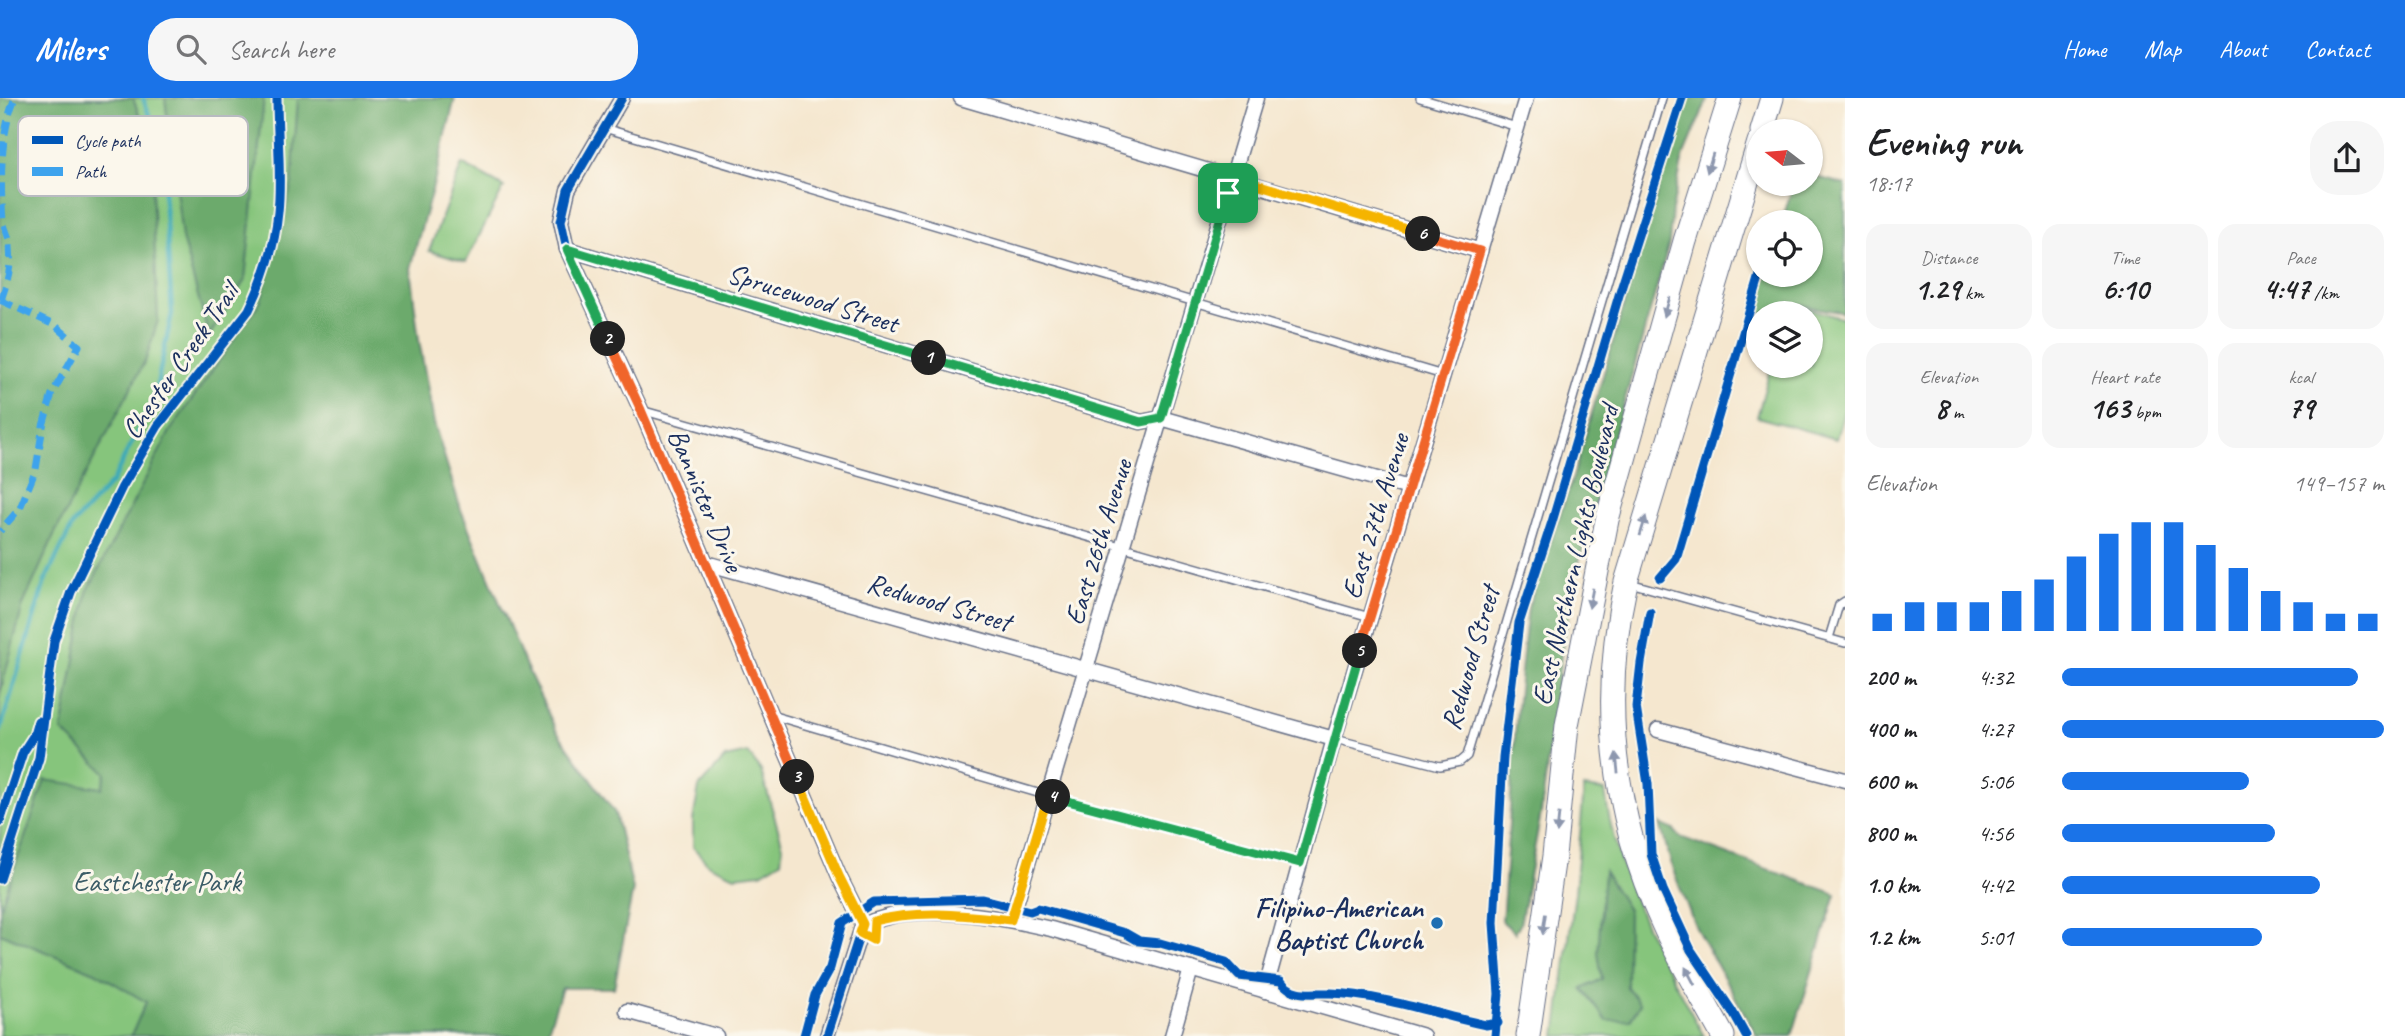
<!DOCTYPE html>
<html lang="en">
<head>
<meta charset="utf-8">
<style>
  body { margin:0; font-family:Caveat,sans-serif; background:#f6f6f6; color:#202124; height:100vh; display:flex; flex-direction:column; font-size:26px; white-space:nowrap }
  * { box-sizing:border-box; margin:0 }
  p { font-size:23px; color:#757577 }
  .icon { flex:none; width:38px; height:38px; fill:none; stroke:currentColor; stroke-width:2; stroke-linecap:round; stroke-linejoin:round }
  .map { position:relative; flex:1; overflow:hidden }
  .panel { display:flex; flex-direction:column; background:#fff; width:560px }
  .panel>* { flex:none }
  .needle { width:46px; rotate:286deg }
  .buttons { position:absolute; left:1746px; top:21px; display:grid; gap:14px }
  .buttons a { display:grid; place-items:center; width:77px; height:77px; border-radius:50%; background:#fff; box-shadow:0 2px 5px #0004; font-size:35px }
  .pin { position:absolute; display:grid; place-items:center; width:60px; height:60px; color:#fff; margin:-30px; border-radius:14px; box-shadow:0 4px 10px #0006 }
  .km { position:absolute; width:35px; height:35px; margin:-18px; border-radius:50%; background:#222; color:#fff; font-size:19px; line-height:35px; text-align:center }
  .round { display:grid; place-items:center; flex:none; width:74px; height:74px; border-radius:28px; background:#f6f6f6 }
  .overview { display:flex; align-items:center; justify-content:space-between; height:119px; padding:0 21px }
  h1 { font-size:38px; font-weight:800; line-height:52px }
  .figures { display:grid; grid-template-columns:repeat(3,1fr); gap:10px; height:119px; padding:7px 21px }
  .figures div { display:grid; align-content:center; border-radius:18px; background:#f6f6f6; text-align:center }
  .figures b { font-size:30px; font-weight:800 }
  .figures small { font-size:19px; font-weight:400 }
  .figures p { font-size:19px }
  .chart { height:196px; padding:14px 21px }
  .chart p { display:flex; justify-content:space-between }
  .chart svg { width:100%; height:126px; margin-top:7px; stroke:#1a73e8; stroke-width:6 }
  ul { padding:0 21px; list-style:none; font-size:23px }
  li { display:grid; grid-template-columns:112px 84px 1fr; align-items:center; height:52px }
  li i { height:18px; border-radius:9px; background:#1a73e8 }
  header { display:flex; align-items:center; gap:42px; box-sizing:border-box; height:98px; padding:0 35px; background:#1a73e8; color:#fff }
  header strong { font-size:33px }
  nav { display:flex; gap:38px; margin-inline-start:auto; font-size:24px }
  .search { width:490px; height:63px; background:#f6f6f6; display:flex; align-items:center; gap:18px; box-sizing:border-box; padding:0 24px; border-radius:28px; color:#757577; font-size:26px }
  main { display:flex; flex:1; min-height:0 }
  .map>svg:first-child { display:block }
  .green { fill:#86c57c; stroke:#507a6d; stroke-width:2 }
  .forest { fill:#6caa6c; stroke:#446c65; stroke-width:2 }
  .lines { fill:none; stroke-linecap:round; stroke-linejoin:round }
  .stream { stroke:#3aa9b8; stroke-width:4.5 }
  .lane-casing { stroke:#676f86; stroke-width:10 }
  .street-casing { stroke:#676f86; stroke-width:17 }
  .primary-casing { stroke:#676f86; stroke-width:25 }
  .lane { stroke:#fff; stroke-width:7 }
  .street { stroke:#fff; stroke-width:14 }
  .primary { stroke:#fff; stroke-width:23 }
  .quiet { stroke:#3da3ed; stroke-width:7; stroke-dasharray:14 7; stroke-linecap:butt }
  .cycleway-casing { stroke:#fbf7ec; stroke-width:13 }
  .cycleway { stroke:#0057b8; stroke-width:9 }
  .oneway { fill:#8d97ae }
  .split-1-casing { stroke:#fff; stroke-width:14 }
  .split-2-casing { stroke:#fff; stroke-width:14 }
  .split-3-casing { stroke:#fff; stroke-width:14 }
  .split-4-casing { stroke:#fff; stroke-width:14 }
  .split-5-casing { stroke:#fff; stroke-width:14 }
  .split-6-casing { stroke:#fff; stroke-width:14 }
  .split-7-casing { stroke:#fff; stroke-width:14 }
  .split-1 { stroke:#22a559; stroke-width:9 }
  .split-2 { stroke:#22a559; stroke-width:9 }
  .split-3 { stroke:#f0652b; stroke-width:9 }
  .split-4 { stroke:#f5b400; stroke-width:9 }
  .split-5 { stroke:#22a559; stroke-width:9 }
  .split-6 { stroke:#f0652b; stroke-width:9 }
  .split-7 { stroke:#f5b400; stroke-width:9 }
  .poi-dot { fill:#1f6fb2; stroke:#fbf7ec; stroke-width:2.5 }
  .labels { text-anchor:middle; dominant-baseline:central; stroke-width:6; stroke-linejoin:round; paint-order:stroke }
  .street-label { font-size:28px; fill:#1b2f5e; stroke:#fbf7ec }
  .park-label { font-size:28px; fill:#3b5c67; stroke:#fbf7ec }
  .poi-label { font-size:28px; font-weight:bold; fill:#1b2f5e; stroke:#fbf7ec; text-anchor:end }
  .key { fill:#fbf7ec; stroke:#b8bbc1; stroke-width:2 }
  .key-label { font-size:19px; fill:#1b2f5e }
</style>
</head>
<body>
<header>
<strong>Milers</strong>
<div class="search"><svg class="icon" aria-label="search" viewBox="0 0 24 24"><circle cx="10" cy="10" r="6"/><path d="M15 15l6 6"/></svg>Search here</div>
<nav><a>Home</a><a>Map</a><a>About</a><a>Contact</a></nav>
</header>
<main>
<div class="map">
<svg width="1845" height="938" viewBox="0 0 1845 938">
  <rect width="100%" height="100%" fill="#fbf7ec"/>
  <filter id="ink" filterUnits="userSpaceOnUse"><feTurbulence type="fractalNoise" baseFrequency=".0143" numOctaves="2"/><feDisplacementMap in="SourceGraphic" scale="14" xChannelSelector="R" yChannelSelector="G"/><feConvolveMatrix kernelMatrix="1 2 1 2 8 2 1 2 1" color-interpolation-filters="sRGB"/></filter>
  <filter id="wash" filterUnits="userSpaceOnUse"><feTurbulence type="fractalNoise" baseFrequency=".00686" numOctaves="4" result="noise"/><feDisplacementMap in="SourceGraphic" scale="28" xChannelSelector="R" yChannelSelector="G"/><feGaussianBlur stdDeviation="1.57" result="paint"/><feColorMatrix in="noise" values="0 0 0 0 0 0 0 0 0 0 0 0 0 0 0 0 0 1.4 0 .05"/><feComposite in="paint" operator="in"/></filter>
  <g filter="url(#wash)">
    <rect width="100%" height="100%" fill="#f5e7cf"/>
    <g class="green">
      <polygon points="0,0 355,0 277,938 0,938"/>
      <polygon points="462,66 504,89 466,164 429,153"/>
      <polygon points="1789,205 1845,221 1845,310 1836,341 1757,319 1771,268 1811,268 1811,215 1786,215"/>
      <polygon points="748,655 761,673 783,748 781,763 761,775 735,778 709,767 693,749 693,722 699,689 725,660"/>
      <path d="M1584,690L1605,693C1616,782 1661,861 1704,938H1556L1575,795Z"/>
    </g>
    <g class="forest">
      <polygon points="0,0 133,0 150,47 158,222 146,261 56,433 23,507 0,596"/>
      <polygon points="165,0 264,0 245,182 209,238 182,140"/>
      <polygon points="298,0 455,0 437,74 410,170 419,242 434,325 461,412 526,568 556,632 615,715 633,791 614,890 562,890 546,938 131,938 146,904 95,874 0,835 0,811 45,682 102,690 106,675 62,633 87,494 170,333 261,202 292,85"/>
      <polygon points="1685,0 1708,0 1683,59 1672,112 1669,146 1580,460 1562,551 1541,715 1520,827 1515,835 1502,823 1503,811 1517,610 1528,509 1573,379"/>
      <path d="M1811,77L1845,87V215L1789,205C1777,212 1769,218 1756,214L1766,177H1811V124H1782L1793,86H1811Z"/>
      <polygon points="1660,726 1674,732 1680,739 1836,796 1792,938 1757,938 1696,830 1673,772"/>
      <polygon points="1604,773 1628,812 1627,889 1640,906 1630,922 1607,923 1582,891 1602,881 1598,855"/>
    </g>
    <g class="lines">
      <polyline class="stream" points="0,633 45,483 73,426 112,384 154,301 172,215 161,50 143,0"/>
    </g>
  </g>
  <g filter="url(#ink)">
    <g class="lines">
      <g class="lane-casing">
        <g id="lane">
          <polyline points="1420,0 1517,29"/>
          <polyline points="604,30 1443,277"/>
          <polyline points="641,312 1370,519"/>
          <polyline points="1630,485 1845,545"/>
          <polyline points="1829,540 1839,507 1845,503"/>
          <polyline points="771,617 1048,698 1300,765"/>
          <polyline points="1335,641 1440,668 1460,664 1467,658 1662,0"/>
        </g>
      </g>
      <g class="street-casing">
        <g id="street">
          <polyline points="622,0 568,92 561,123 567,151 641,312 839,778 863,826"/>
          <polyline points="961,0 1480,153"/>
          <polyline points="567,151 1141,324 1161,320 1409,390"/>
          <polyline points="706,465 1334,641"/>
          <polyline points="1658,632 1845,682"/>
          <polyline points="1011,822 1256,0"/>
          <path d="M863,826C875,823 888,818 900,816C950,810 1003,820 1051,831L1423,938"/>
          <polyline points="1265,893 1334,641 1526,0"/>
          <polyline points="627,913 716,938"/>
          <polyline points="827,938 863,826"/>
          <polyline points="1172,938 1191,871"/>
        </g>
      </g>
      <g class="primary-casing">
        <g id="primary">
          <polyline points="1762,33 1772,0"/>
          <polyline points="1528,938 1554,758 1567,627 1607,422 1685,143 1730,0"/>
          <path d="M1723,938C1703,901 1680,864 1663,826C1612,716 1600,601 1626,484L1759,44"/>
        </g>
      </g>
      <use href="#lane" class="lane"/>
      <use href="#street" class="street"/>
      <use href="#primary" class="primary"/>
      <g class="quiet">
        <polyline points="0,202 56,228 79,248 52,296 43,328 36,371 20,410 0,433"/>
        <path d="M1,202C7,185 12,168 10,149C10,140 5,132 3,123C0,84 0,35 15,0"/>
      </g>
      <g class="cycleway-casing">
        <g id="cycleway">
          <polyline points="622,0 568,92 561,123 567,151 641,312 839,778 863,826 827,938"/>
          <polyline points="1660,480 1676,461 1678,455 1760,177"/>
          <polyline points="1650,514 1641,565 1636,609 1648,686 1651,756 1663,792 1691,852 1732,913 1746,938"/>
          <polyline points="0,724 23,654 34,637 38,623"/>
          <path d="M0,781L39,660L54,543L71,494L122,389L158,328L249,212C264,181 275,148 278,114C282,77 277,37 277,0"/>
          <path d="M804,938L815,897L830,870L842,825L874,804L983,801L1030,813L1038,810L1125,835L1139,843L1160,845L1226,864L1239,878L1281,883C1293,900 1313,894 1331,895C1383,897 1435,916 1486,927L1498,925"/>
          <polyline points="1495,938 1499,896 1494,825 1503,659 1519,525 1552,424 1622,187 1682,0"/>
        </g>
      </g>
      <use href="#cycleway" class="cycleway"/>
    </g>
    <defs><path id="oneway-solid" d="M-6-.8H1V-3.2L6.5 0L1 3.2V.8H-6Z" transform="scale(1.75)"/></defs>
    <g class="oneway">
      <use href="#oneway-solid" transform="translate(1710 65) rotate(107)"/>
      <use href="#oneway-solid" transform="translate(1667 209) rotate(106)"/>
      <use href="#oneway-solid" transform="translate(1643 428) rotate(-73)"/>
      <use href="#oneway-solid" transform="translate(1591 500) rotate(101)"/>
      <use href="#oneway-solid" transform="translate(1617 665) rotate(-96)"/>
      <use href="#oneway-solid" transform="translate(1558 725) rotate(96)"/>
      <use href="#oneway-solid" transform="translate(1544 826) rotate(98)"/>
      <use href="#oneway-solid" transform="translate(1690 878) rotate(-118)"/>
    </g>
  </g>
  <g class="lines" filter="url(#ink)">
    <g class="split-1-casing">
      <polyline id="split-1" points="929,260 1141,324 1161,320 1228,95"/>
    </g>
    <g class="split-2-casing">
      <polyline id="split-2" points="608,241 567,151 929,260"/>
    </g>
    <g class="split-3-casing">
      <polyline id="split-3" points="608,241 641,312 797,679"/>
    </g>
    <g class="split-4-casing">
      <path id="split-4" d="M797,679L839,778L863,826L860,835L873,842L874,823C919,811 965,817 1011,822L1048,698L1053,699"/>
    </g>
    <g class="split-5-casing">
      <polyline id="split-5" points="1053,699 1300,765 1360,553"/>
    </g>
    <g class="split-6-casing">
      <polyline id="split-6" points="1360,553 1480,153 1423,136"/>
    </g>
    <g class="split-7-casing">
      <polyline id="split-7" points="1228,95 1233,79 1423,136"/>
    </g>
    <use href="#split-1" class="split-1"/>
    <use href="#split-2" class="split-2"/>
    <use href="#split-3" class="split-3"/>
    <use href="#split-4" class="split-4"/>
    <use href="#split-5" class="split-5"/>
    <use href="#split-6" class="split-6"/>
    <use href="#split-7" class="split-7"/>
  </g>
  <circle class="poi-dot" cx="1437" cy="825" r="7"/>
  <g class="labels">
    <g class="street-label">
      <text transform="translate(813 200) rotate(17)">Sprucewood Street</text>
      <text transform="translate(180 263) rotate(-55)">Chester Creek Trail</text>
      <text transform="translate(706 402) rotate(67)">Bannister Drive</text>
      <text transform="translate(1375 418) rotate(-73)">East 27th Avenue</text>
      <text transform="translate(1098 444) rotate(-73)">East 26th Avenue</text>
      <text transform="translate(1575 457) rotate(-77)">East Northern Lights Boulevard</text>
      <text transform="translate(939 504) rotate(16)">Redwood Street</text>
      <text transform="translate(1470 560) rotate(-74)">Redwood Street</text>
    </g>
    <g class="park-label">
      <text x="157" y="783">Eastchester Park</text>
    </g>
    <g class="poi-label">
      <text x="1423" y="809">Filipino-American<tspan x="1423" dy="32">Baptist Church</tspan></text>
    </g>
  </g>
  <rect x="18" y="18" width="230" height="80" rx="10" class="key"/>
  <rect x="32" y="38" width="31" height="8" fill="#0057b8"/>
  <rect x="32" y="69" width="31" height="9" fill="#3da3ed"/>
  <g class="key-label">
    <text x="75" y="49">Cycle path</text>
    <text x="75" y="80">Path</text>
  </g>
</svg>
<div class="buttons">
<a><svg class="needle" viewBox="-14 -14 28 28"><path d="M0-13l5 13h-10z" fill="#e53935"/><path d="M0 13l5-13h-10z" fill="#757577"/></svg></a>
<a><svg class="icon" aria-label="locate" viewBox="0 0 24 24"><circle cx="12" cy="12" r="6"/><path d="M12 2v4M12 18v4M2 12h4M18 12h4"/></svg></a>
<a><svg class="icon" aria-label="layers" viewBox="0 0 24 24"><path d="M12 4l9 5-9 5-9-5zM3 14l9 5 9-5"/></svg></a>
</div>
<div class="pin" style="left:1228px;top:95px;background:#1e9e55"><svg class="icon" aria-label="arrive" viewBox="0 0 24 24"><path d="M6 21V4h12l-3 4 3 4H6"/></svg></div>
<b class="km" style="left:929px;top:260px">1</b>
<b class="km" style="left:608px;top:241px">2</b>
<b class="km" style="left:797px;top:679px">3</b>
<b class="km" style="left:1053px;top:699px">4</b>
<b class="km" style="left:1360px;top:553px">5</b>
<b class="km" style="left:1423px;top:136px">6</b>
</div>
<section class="panel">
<div class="overview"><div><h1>Evening run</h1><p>18:17</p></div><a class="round"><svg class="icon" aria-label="share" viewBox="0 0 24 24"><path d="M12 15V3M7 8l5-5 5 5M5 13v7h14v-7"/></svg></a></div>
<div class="figures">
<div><p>Distance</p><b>1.29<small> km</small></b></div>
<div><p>Time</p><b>6:10</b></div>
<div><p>Pace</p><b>4:47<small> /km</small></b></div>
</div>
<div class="figures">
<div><p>Elevation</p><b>8<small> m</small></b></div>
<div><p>Heart rate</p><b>163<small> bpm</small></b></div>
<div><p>kcal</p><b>79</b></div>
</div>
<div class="chart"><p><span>Elevation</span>149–157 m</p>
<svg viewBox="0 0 160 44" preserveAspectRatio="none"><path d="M5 44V38M15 44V34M25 44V34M35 44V34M45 44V30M55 44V26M65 44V18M75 44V10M85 44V6M95 44V6M105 44V14M115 44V22M125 44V30M135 44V34M145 44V38M155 44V38"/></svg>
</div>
<ul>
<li><b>200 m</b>4:32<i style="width:92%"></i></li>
<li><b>400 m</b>4:27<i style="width:100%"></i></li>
<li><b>600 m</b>5:06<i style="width:58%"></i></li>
<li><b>800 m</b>4:56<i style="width:66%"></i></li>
<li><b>1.0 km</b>4:42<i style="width:80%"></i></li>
<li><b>1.2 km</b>5:01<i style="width:62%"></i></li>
</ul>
</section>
</main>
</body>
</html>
